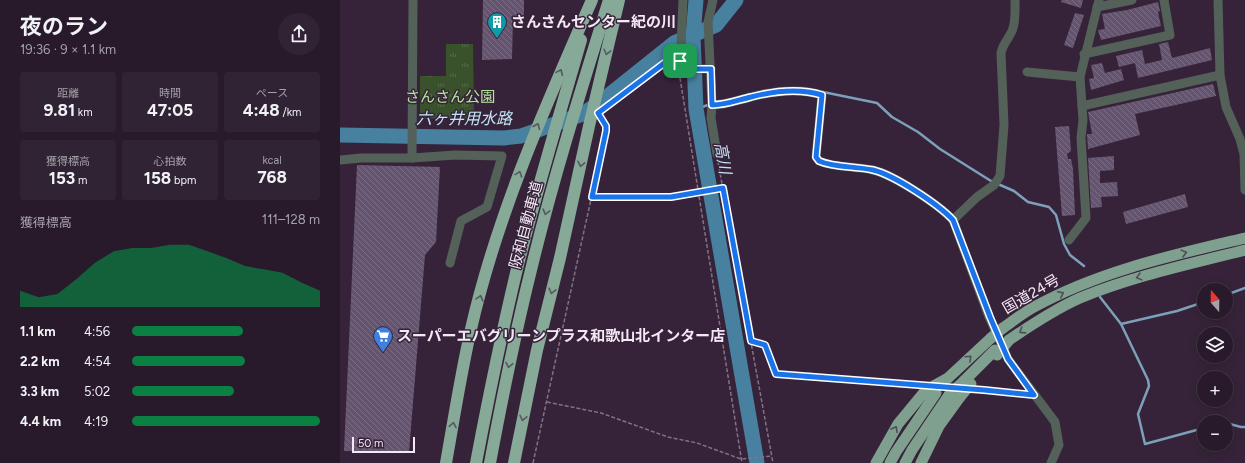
<!DOCTYPE html>
<html lang="ja">
<head>
<meta charset="utf-8">
<style>
  body { margin:0; font-family:Figtree,"Noto Sans JP",sans-serif; background:#302333; color:#f1f3f6; height:100vh; display:flex; flex-direction:column; font-size:15px; white-space:nowrap }
  * { box-sizing:border-box; margin:0 }
  p { font-size:13px; color:#a5a1a9 }
  .icon { flex:none; width:22px; height:22px; fill:none; stroke:currentColor; stroke-width:2; stroke-linecap:round; stroke-linejoin:round }
  .map { position:relative; flex:1; overflow:hidden }
  .sheet { display:flex; flex-direction:column; background:#281a2b; width:340px }
  .sheet>* { flex:none }
  .needle { width:26px; rotate:340deg }
  .tools { position:absolute; left:857px; top:283px; display:grid; gap:8px }
  .tools a { display:grid; place-items:center; width:36px; height:36px; border-radius:50%; background:#281a2b; box-shadow:0 2px 10px #0003,0 0 0 1px #443847; font-size:20px }
  .scale { position:absolute; left:12px; bottom:10px; width:63px; box-sizing:border-box; padding-left:4px; border:2px solid #f5e8f6; border-top:0; font-size:11px; line-height:14px; white-space:nowrap; color:#f5e8f6; -webkit-text-stroke:3px #362339; paint-order:stroke }
  .pin { position:absolute; display:grid; place-items:center; width:34px; height:34px; color:#fff; margin:-17px; border-radius:8px; box-shadow:0 2px 6px #0006 }
  .round { display:grid; place-items:center; flex:none; width:42px; height:42px; border-radius:21px; background:#302333 }
  .head { display:flex; align-items:center; justify-content:space-between; height:68px; padding:0 20px }
  h1 { font-size:22px; font-weight:700; line-height:30px }
  .stats { display:grid; grid-template-columns:repeat(3,1fr); gap:6px; height:68px; padding:4px 20px }
  .stats div { display:grid; align-content:center; border-radius:4px; background:#302333; text-align:center }
  .stats b { font-size:17px; font-weight:700 }
  .stats small { font-size:11px; font-weight:400 }
  .stats p { font-size:11px }
  .chart { height:112px; padding:8px 20px }
  .chart p { display:flex; justify-content:space-between }
  .chart svg { width:100%; height:72px; margin-top:4px; fill:#0b8043; opacity:.7 }
  ul { padding:0 20px; list-style:none; font-size:13px }
  li { display:grid; grid-template-columns:64px 48px 1fr; align-items:center; height:30px }
  li i { height:10px; border-radius:5px; background:#0b8043 }
  main { display:flex; flex:1; min-height:0 }
  .map>svg:first-child { display:block }
  .grass { fill:url(#grass-tufts) }
  .lines { fill:none; stroke-linecap:round; stroke-linejoin:round }
  .stream { stroke:#7ca0b9; stroke-width:2.5 }
  .river { stroke:#48819f; stroke-width:15 }
  .building { fill:url(#building-back-hatch) }
  .path { stroke:#837285; stroke-width:1.5; stroke-dasharray:4 2; stroke-linecap:butt }
  .minor { stroke:#536159; stroke-width:9 }
  .trunk { stroke:#7f9f8f; stroke-width:11 }
  .motorway { stroke:#86a998; stroke-width:12 }
  .trunk-bridge { stroke:#7f9f8f; stroke-width:11 }
  .oneway { stroke:#56595f }
  .oneway2 { stroke:#504e57 }
  .route-casing { stroke:#fff; stroke-width:8 }
  .route { stroke:#1a73e8; stroke-width:5 }
  .labels { text-anchor:middle; dominant-baseline:central; stroke-width:3; stroke-linejoin:round; paint-order:stroke }
  .poi-label { font-size:15px; font-weight:bold; fill:#f5e8f6; stroke:#362339; text-anchor:start }
  .park-label { font-size:15px; fill:#b7e39c; stroke:#362339 }
  .street-label { font-size:15px; fill:#f5e8f6; stroke:#362339 }
  .water-label { font-size:16px; font-style:italic; fill:#c3e3f6; stroke:#362339 }
</style>
</head>
<body>
<main>
<section class="sheet">
<div class="head"><div><h1>夜のラン</h1><p>19:36 · 9 × 1.1 km</p></div><a class="round"><svg class="icon" aria-label="share" viewBox="0 0 24 24"><path d="M12 15V3M7 8l5-5 5 5M5 13v7h14v-7"/></svg></a></div>
<div class="stats">
<div><p>距離</p><b>9.81<small> km</small></b></div>
<div><p>時間</p><b>47:05</b></div>
<div><p>ペース</p><b>4:48<small> /km</small></b></div>
</div>
<div class="stats">
<div><p>獲得標高</p><b>153<small> m</small></b></div>
<div><p>心拍数</p><b>158<small> bpm</small></b></div>
<div><p>kcal</p><b>768</b></div>
</div>
<div class="chart"><p><span>獲得標高</span>111–128 m</p>
<svg viewBox="0 0 160 44" preserveAspectRatio="none"><path d="M0 44V34L10 38L20 36L30 27L40 17L50 10L60 8L70 8L80 6L90 6L100 10L110 14L120 19L130 21L140 23L150 29L160 34V44z"/></svg>
</div>
<ul>
<li><b>1.1 km</b>4:56<i style="width:59%"></i></li>
<li><b>2.2 km</b>4:54<i style="width:60%"></i></li>
<li><b>3.3 km</b>5:02<i style="width:54%"></i></li>
<li><b>4.4 km</b>4:19<i style="width:100%"></i></li>
</ul>
</section>
<div class="map">
<svg width="905" height="463" viewBox="0 0 905 463">
  <defs>
    <pattern id="grass-tufts" width="24" height="20" patternUnits="userSpaceOnUse"><rect width="24" height="20" fill="#3a522b"/><path d="M3 7l-1-3M5 7V3M7 7l1-3M15 17l-1-3M17 17v-4M19 17l1-3" fill="none" stroke="#576b4a"/></pattern>
    <pattern id="building-back-hatch" width="6" height="6" patternUnits="userSpaceOnUse"><rect width="6" height="6" fill="#64546f"/><path d="M-1 5l2 2M0 0l6 6M5-1l2 2" fill="none" stroke="#7b6d84"/></pattern>
  </defs>
  <rect width="100%" height="100%" fill="#362339"/>
  <polygon class="grass" points="106,44 133,44 134,120 80,118 80,76 106,76"/>
  <g class="lines">
    <g class="stream">
      <polyline points="483,92 537,103 552,117 578,132 600,149 651,181 674,191 688,202 709,207 716,215 724,244 730,255 744,266"/>
      <polyline points="356,109 368,105"/>
      <polyline points="886,295 905,288"/>
      <polyline points="760,297 781,324 808,380 809,386 798,414 805,444 864,428"/>
      <polyline points="781,324 837,311 864,302"/>
      <polyline points="886,423 901,427 905,427"/>
    </g>
    <g class="river">
      <polyline points="356,0 353,36 356,109 417,463"/>
      <polyline points="0,135 164,138 181,136 243,114 259,103 334,43 376,25 396,0"/>
    </g>
  </g>
  <g class="building">
    <polygon points="143,0 184,0 184,19 173,19 172,59 142,60"/>
    <polygon points="722,0 743,0 741,8 721,2"/>
    <polygon points="818,2 820,11 818,12 821,26 761,40 758,30 765,29 762,14 787,10"/>
    <polygon points="735,13 744,15 733,48 724,45"/>
    <polygon points="828,42 832,58 870,48 872,60 798,78 795,63 779,67 776,56 802,50 805,64 822,60 819,44"/>
    <polygon points="762,63 765,73 781,69 784,80 751,90 749,79 754,78 751,65"/>
    <polygon points="873,84 876,96 795,114 800,135 748,149 747,134 752,134 748,112"/>
    <polygon points="729,126 731,151 727,154 728,159 731,159 733,169 735,215 722,216 715,127"/>
    <polygon points="774,156 774,170 760,171 760,183 777,182 778,196 761,197 762,207 751,208 748,158"/>
    <polygon points="17,165 100,167 96,242 85,255 69,452 4,451"/>
    <polygon points="845,194 848,207 786,224 783,212"/>
  </g>
  <g class="lines">
    <g class="path">
      <polyline points="340,78 402,463"/>
      <polyline points="263,109 327,61 331,61"/>
      <polyline points="378,162 433,463"/>
      <polyline points="252,197 331,197 383,188"/>
      <polyline points="411,341 425,345 436,374 578,385"/>
      <polyline points="640,389 684,394"/>
      <polyline points="207,402 261,413 328,437 357,443 401,459 432,456"/>
      <polyline points="193,463 266,131 266,126 262,118"/>
    </g>
    <g class="minor">
      <polyline points="343,0 340,69 371,69"/>
      <path d="M373,0L368,22L372,105C386,105 398,100 411,97C434,91 460,88 482,95L476,157L479,161C495,168 515,166 533,170C554,175 598,204 613,220L649,317L668,359L715,422L719,445L711,463"/>
      <polyline points="878,0 880,75 886,107 900,139 904,154 905,190"/>
      <polyline points="757,7 792,0"/>
      <polyline points="744,54 830,35 824,0"/>
      <polyline points="687,72 740,77"/>
      <polyline points="372,105 371,118 377,154"/>
      <polyline points="742,106 880,75"/>
      <polyline points="72,158 115,155 162,156 147,207 121,221 110,263"/>
      <polyline points="0,160 21,158 72,158 73,0"/>
      <path d="M613,220L637,197L654,185L660,176L664,125L661,53C663,43 668,40 672,31C676,22 675,10 675,0"/>
      <polyline points="729,240 746,218 741,138 743,120 740,77 759,0"/>
    </g>
    <g class="trunk">
      <path d="M663,328C673,321 683,313 694,307C759,271 833,255 905,238"/>
      <path d="M669,340C691,325 715,309 740,298C793,276 850,264 905,250"/>
      <polyline points="608,378 651,338"/>
      <polyline points="624,381 655,350"/>
      <polyline points="536,463 558,424 586,390"/>
      <polyline points="550,463 556,452 596,393"/>
      <polyline points="565,463 572,450 609,395"/>
      <polyline points="581,463 599,426 620,397"/>
    </g>
    <g class="motorway">
      <path d="M106,463C114,418 121,373 131,329C157,215 205,107 252,0"/>
      <path d="M136,463C148,400 161,336 176,273C195,195 219,117 241,40"/>
      <path d="M150,463C162,399 175,334 191,270C213,179 241,90 269,0"/>
      <polyline points="174,463 197,350 220,258 249,126 279,0"/>
    </g>
    <g class="trunk-bridge">
      <polyline points="651,338 663,328"/>
      <polyline points="657,355 669,340"/>
      <polyline points="586,390 608,378"/>
      <polyline points="609,395 624,381"/>
      <polyline points="620,397 631,384"/>
    </g>
  </g>
  <defs><path id="oneway-chevron" d="M-2-3.5L2.5 0L-2 3.5" fill="none" stroke-width="1.6" stroke-linecap="round" stroke-linejoin="round"/></defs>
  <g class="oneway">
    <use href="#oneway-chevron" transform="translate(267 52) rotate(104)"/>
    <use href="#oneway-chevron" transform="translate(220 72) rotate(-66)"/>
    <use href="#oneway-chevron" transform="translate(197 126) rotate(-67)"/>
    <use href="#oneway-chevron" transform="translate(241 164) rotate(102)"/>
    <use href="#oneway-chevron" transform="translate(179 174) rotate(-70)"/>
    <use href="#oneway-chevron" transform="translate(206 212) rotate(105)"/>
    <use href="#oneway-chevron" transform="translate(212 291) rotate(104)"/>
    <use href="#oneway-chevron" transform="translate(140 298) rotate(-74)"/>
    <use href="#oneway-chevron" transform="translate(169 365) rotate(101)"/>
    <use href="#oneway-chevron" transform="translate(183 418) rotate(102)"/>
    <use href="#oneway-chevron" transform="translate(113 425) rotate(-79)"/>
  </g>
  <g class="oneway2">
    <use href="#oneway-chevron" transform="translate(844 253) rotate(-15)"/>
    <use href="#oneway-chevron" transform="translate(799 277) rotate(165)"/>
    <use href="#oneway-chevron" transform="translate(721 294) rotate(-26)"/>
    <use href="#oneway-chevron" transform="translate(682 331) rotate(147)"/>
    <use href="#oneway-chevron" transform="translate(629 358) rotate(-43)"/>
    <use href="#oneway-chevron" transform="translate(555 429) rotate(-60)"/>
  </g>
  <g class="lines">
    <g class="route-casing">
      <path id="route" d="M327,61H340V69H371L372,105C386,105 398,100 411,97C434,91 459,88 482,95L476,157L479,161C495,168 515,166 533,170C554,175 598,204 613,220L650,317L668,359L694,395L644,390L436,374L425,345L411,341L383,188L331,197H252L266,131V126L258,113Z"/>
    </g>
    <use href="#route" class="route"/>
  </g>
  <defs>
    <g id="building-pin" transform="scale(1)"><path d="M0 17L-7.5 6A9.5 9.5 0 1 1 7.5 6Z" fill="#0f9aa8" stroke="#362339"/><path d="M-4-6H4V6H1V3H-1V6H-4ZM-2.5-4.3h1.7v1.8h-1.7ZM.8-4.3h1.7v1.8H.8ZM-2.5-1h1.7V.8h-1.7ZM.8-1h1.7V.8H.8Z" fill="#fff"/></g>
    <g id="supermarket-pin" transform="scale(1)"><path d="M0 17L-7.5 6A9.5 9.5 0 1 1 7.5 6Z" fill="#3f7fe0" stroke="#362339"/><path d="M-6-5.5h2.5l.6 2H6L4.5 2H-2.5L-4.4-4H-6ZM-1.5 3.2a1.3 1.3 0 1 0 .1 0ZM3 3.2a1.3 1.3 0 1 0 .1 0Z" fill="#fff"/></g>
  </defs>
  <g fill-rule="evenodd">
    <use href="#building-pin" x="157" y="22"/>
    <use href="#supermarket-pin" x="43" y="336"/>
  </g>
  <g class="labels">
    <g class="poi-label">
      <text x="171" y="22">さんさんセンター紀の川</text>
      <text x="57" y="336">スーパーエバグリーンプラス和歌山北インター店</text>
    </g>
    <g class="park-label">
      <text x="110" y="97">さんさん公園</text>
    </g>
    <g class="street-label">
      <text transform="translate(186 225) rotate(-75)">阪和自動車道</text>
      <text transform="translate(691 294) rotate(-30)">国道24号</text>
    </g>
    <g class="water-label">
      <text x="124" y="118">六ヶ井用水路</text>
      <text transform="translate(383 158) rotate(80)">高川</text>
    </g>
  </g>
</svg>
<div class="tools">
<a><svg class="needle" viewBox="-14 -14 28 28"><path d="M0-13l5 13h-10z" fill="#e53935"/><path d="M0 13l5-13h-10z" fill="#a5a1a9"/></svg></a>
<a><svg class="icon" aria-label="layers" viewBox="0 0 24 24"><path d="M12 4l9 5-9 5-9-5zM3 14l9 5 9-5"/></svg></a>
<a>+</a>
<a>−</a>
</div>
<div class="scale">50 m</div>
<div class="pin" style="left:340px;top:61px;background:#1e9e55"><svg class="icon" aria-label="arrive" viewBox="0 0 24 24"><path d="M6 21V4h12l-3 4 3 4H6"/></svg></div>
</div>
</main>
</body>
</html>
